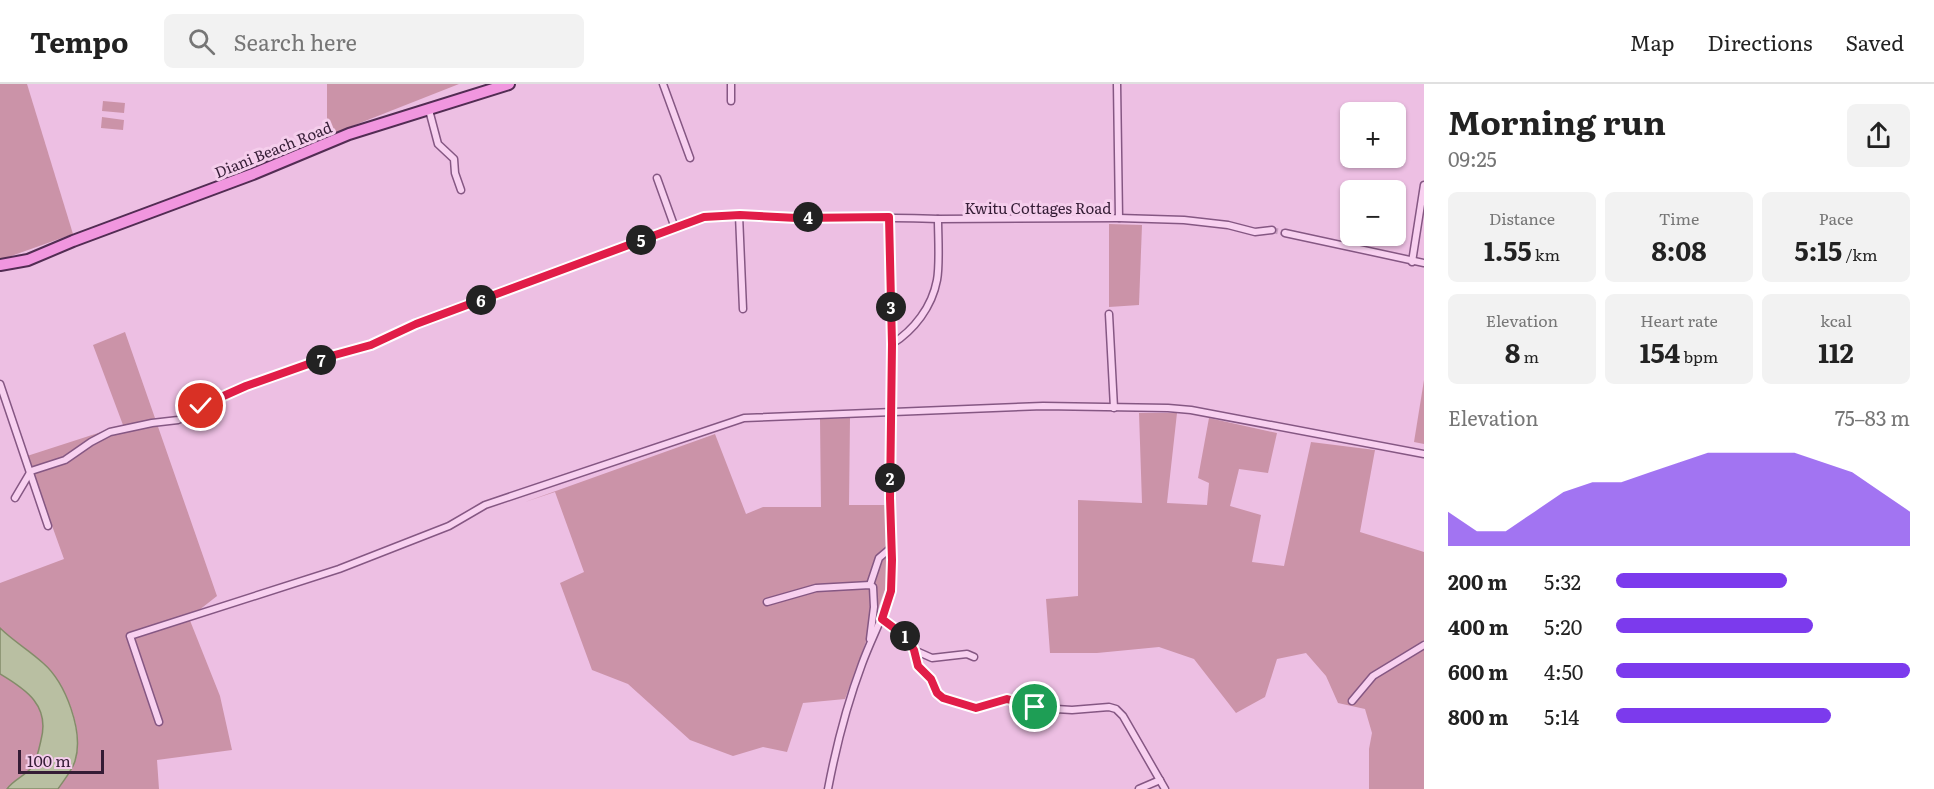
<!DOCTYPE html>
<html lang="en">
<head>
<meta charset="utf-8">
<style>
  body { margin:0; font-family:Literata,serif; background:#f2f2f2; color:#222; height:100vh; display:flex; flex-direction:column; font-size:22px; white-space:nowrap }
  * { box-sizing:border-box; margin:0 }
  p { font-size:20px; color:#767676 }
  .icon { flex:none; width:33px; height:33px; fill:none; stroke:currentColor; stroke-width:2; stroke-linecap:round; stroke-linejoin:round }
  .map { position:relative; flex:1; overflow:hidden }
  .drawer { display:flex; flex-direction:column; background:#fff; width:510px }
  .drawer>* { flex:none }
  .tools { position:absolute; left:1340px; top:18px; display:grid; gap:12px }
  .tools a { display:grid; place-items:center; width:66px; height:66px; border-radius:9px; background:#fff; box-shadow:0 2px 4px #0004; font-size:30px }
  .scale { position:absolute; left:18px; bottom:15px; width:86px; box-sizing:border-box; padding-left:6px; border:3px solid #341c35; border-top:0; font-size:16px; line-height:21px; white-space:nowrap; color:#341c35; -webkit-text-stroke:4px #f5ceec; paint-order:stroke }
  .pin { position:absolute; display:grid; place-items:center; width:51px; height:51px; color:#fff; margin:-26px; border:3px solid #fff; border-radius:50%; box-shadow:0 2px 6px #0007 }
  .km { position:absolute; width:30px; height:30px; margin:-15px; border-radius:50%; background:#222; color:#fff; font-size:16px; line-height:30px; text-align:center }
  .round { display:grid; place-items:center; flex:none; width:63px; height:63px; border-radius:9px; background:#f2f2f2 }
  .summary { display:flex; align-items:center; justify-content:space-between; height:102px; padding:0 24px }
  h1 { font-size:33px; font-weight:700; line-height:45px }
  .metrics { display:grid; grid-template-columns:repeat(3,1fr); gap:9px; height:102px; padding:6px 24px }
  .metrics div { display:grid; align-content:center; border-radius:9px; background:#f2f2f2; text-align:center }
  .metrics b { font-size:26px; font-weight:700 }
  .metrics small { font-size:16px; font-weight:400 }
  .metrics p { font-size:16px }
  .chart { height:168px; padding:12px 24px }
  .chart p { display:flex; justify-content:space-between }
  .chart svg { width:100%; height:108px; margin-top:6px; fill:#7c3aed; opacity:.7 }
  ul { padding:0 24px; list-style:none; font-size:20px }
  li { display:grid; grid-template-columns:96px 72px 1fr; align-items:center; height:45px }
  li i { height:15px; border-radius:8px; background:#7c3aed }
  header { display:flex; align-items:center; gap:36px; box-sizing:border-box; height:84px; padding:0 30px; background:#fff; border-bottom:2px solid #e0e0e0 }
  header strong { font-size:28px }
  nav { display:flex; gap:33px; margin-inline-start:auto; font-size:21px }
  .search { width:420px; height:54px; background:#f2f2f2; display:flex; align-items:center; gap:15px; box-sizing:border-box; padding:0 21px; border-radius:9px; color:#767676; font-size:22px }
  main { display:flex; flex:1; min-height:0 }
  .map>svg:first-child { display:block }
  .green { fill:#cb93a8 }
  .water { fill:#b9bfa2; stroke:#838c69; stroke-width:1.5 }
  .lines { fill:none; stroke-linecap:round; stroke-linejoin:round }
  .minor-tunnel { stroke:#c89ec0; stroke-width:6; stroke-dasharray:6 3; stroke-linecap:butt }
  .minor-casing { stroke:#855783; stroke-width:9 }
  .primary-casing { stroke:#522c53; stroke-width:14 }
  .minor { stroke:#f8d1f0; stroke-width:6 }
  .primary { stroke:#f196df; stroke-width:10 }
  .route-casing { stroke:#fff; stroke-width:12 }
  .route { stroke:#e11d48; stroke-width:8 }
  .labels { text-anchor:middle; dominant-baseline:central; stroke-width:6; stroke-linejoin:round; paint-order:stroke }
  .street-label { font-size:15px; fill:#341c35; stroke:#f5ceec }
</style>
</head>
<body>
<header>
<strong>Tempo</strong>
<div class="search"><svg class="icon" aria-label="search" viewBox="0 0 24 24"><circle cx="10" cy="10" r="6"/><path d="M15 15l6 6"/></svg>Search here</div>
<nav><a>Map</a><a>Directions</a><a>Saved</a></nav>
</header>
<main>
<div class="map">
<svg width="1424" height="705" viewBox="0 0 1424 705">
  <rect width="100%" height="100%" fill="#edbfe3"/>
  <g class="green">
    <polygon points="0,0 27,0 73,150 0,176"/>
    <polygon points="327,0 459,0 327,52"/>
    <polygon points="103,17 125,19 124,29 102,27"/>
    <polygon points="102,33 124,36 123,46 101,44"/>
    <polygon points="1109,140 1142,141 1139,221 1109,223"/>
    <path d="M125,248L217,512L189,534L220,612L232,666L157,676L159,705H58C63,697 72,687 75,677C85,645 66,602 43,579C30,566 13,557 0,544V499L64,475L27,372L123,341L93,261Z"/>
    <polygon points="1424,296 1424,360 1414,358"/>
    <polygon points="1139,329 1177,329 1167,419 1207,421 1209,399 1198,394 1209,334 1277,349 1268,389 1239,385 1230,422 1261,431 1252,478 1284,482 1311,358 1375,366 1360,448 1424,468 1424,705 1369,705 1369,665 1372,649 1365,625 1338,619 1326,592 1306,569 1277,575 1265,613 1236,629 1194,575 1159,563 1097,569 1050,569 1046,515 1078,512 1078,416 1142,419"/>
    <polygon points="850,334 849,421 888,421 887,500 845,615 803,619 787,668 763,663 733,672 690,656 628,600 592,586 560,499 584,488 555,408 525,418 715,350 746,430 763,423 821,423 820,335"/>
    <path d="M0,590C27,606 50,622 41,656C39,665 37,676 32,683C25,692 13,696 7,705H0Z"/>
  </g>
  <path class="water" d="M0,544C13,557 29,566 43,579C66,599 84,648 75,677C72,687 63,697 58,705H7C13,696 25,692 32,683C37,676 39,665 41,656C50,622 27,606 0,590Z"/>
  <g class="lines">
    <polyline class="minor-tunnel" points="1272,146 1285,149"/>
    <g class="minor-casing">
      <g id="minor">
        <polyline points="663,0 690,74"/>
        <polyline points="731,17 731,0"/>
        <polyline points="429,26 438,60 454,75 455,89 461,106"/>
        <polyline points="657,94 675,144"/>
        <polyline points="739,131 743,225"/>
        <polyline points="889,133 892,260"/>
        <polyline points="1119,134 1184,136 1228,141 1255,148 1272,146"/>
        <polyline points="1285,149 1424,179"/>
        <polyline points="1412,178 1424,101"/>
        <polyline points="1109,230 1114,324"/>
        <polyline points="0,300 48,442"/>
        <path d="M15,414L31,387L65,376L91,358L110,348L152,339L178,336L187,332L201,322L246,302L331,272L371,261L416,240L704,133C736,131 766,133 798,134C845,134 891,133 938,135"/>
        <polyline points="870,501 879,474 892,463"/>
        <polyline points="767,518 816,504 870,501 873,503 874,523 870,555"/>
        <polyline points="882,535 906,553 914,566 918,582 931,595 937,609 943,614 976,624 1007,615 1035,623 1056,625 1072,626 1109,623 1116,625 1123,632 1138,658 1165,705"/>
        <polyline points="914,566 932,574 967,570 974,573"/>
        <polyline points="1352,617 1373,592 1424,561"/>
        <polyline points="159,638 130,552 339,485 449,442 485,421 744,334 1043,322 1168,324 1191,326 1424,370"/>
        <path d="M828,705C836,663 847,620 862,580C871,555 884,532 891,507L892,260C914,246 932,223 937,196C940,180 938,152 938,135L1119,134L1117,0"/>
        <polyline points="1139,705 1160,696"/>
      </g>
    </g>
    <g class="primary-casing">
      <polyline id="primary" points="0,181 28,176 73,157 253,90 349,50 509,0"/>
    </g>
    <use href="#minor" class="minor"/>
    <use href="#primary" class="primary"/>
  </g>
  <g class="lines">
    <g class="route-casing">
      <polyline id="route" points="201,322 246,302 331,272 371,261 416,240 704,133 740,131 797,134 889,133 892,260 890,414 892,476 891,507 882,535 906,553 914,566 918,582 931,595 937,609 943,614 976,624 1007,615 1035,623"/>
    </g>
    <use href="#route" class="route"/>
  </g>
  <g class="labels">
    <g class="street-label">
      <text transform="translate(273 65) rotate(-22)">Diani Beach Road</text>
      <text x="1038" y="123">Kwitu Cottages Road</text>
    </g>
  </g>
</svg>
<div class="tools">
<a>+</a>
<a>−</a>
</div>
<div class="scale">100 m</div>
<div class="pin" style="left:1035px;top:623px;background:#1e9e55"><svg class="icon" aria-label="arrive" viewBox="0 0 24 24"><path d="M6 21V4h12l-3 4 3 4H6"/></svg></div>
<div class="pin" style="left:201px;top:322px;background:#d93025"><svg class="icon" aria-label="check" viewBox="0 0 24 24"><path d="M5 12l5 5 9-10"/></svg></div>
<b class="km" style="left:905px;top:552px">1</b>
<b class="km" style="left:890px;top:394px">2</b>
<b class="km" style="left:891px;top:223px">3</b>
<b class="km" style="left:808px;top:133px">4</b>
<b class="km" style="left:641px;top:156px">5</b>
<b class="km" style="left:481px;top:216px">6</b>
<b class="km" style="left:321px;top:276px">7</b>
</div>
<section class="drawer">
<div class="summary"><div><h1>Morning run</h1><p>09:25</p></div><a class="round"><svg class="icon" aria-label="share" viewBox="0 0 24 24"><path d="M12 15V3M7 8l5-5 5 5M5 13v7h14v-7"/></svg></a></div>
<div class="metrics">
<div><p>Distance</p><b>1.55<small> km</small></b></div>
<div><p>Time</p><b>8:08</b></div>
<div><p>Pace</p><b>5:15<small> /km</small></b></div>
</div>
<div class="metrics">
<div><p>Elevation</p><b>8<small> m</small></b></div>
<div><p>Heart rate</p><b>154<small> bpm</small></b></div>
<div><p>kcal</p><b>112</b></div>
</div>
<div class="chart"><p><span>Elevation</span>75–83 m</p>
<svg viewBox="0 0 160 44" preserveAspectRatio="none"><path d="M0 44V30L10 38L20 38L30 30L40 22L50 18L60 18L70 14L80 10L90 6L100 6L110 6L120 6L130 10L140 14L150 22L160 30V44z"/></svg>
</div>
<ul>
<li><b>200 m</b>5:32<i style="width:58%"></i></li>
<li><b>400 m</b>5:20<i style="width:67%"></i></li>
<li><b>600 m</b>4:50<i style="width:100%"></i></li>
<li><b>800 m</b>5:14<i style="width:73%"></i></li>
</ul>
</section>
</main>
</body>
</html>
